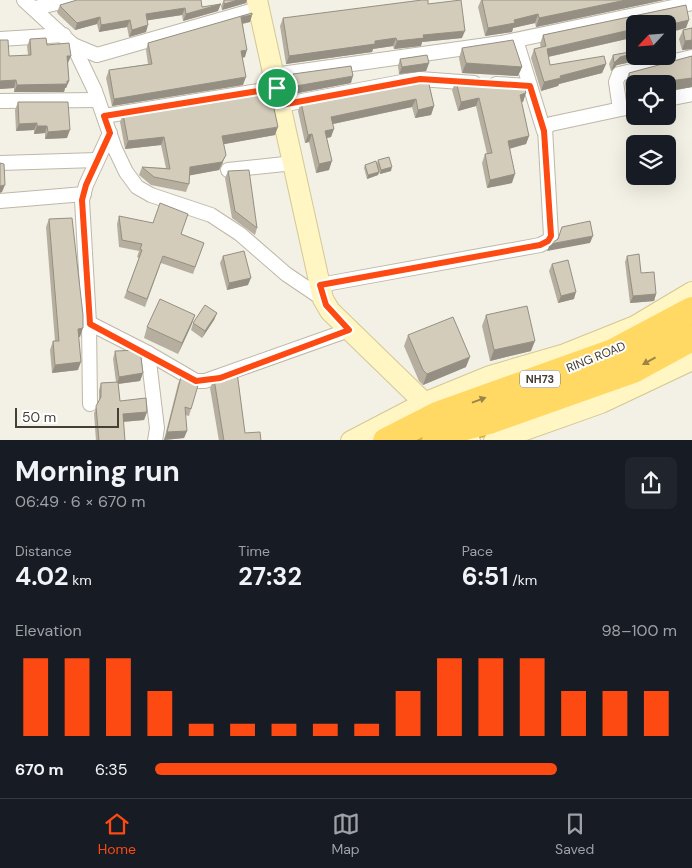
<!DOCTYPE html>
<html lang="en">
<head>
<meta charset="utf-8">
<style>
  body { margin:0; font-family:"DM Sans",sans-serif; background:#20242c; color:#f1f3f6; height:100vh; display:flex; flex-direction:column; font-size:19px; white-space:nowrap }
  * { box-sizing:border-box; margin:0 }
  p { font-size:16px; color:#9ea1a6 }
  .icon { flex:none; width:28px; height:28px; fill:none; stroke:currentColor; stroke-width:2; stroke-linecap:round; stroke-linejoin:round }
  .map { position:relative; height:440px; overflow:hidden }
  .panel { display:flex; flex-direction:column; background:#171b24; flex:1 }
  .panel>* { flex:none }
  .needle { width:32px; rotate:244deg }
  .fabs { position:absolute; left:626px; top:15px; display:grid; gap:10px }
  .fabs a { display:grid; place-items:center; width:50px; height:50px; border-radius:8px; background:#171b24; box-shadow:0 5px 20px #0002; font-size:25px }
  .scale { position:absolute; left:15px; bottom:12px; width:104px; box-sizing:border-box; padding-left:5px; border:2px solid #454035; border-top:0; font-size:14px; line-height:18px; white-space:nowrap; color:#454035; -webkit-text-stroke:4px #fff; paint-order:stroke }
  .pin { position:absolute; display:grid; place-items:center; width:42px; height:42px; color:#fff; margin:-21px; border:2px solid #fff; border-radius:50%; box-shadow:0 1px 5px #0007 }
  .round { display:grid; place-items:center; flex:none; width:52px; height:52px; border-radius:8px; background:#20242c }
  .head { display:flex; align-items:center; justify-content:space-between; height:85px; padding:0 15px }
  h1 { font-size:28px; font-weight:700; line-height:38px }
  .figures { display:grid; grid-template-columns:repeat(3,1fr); gap:8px; height:85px; padding:5px 15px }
  .figures div { display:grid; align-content:center }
  .figures b { font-size:25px; font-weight:700 }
  .figures small { font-size:14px; font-weight:400 }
  .figures p { font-size:14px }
  .chart { height:140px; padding:10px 15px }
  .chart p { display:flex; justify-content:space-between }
  .chart svg { width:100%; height:90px; margin-top:5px; stroke:#fc4a12; stroke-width:6 }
  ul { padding:0 15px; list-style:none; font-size:16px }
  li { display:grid; grid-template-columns:80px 60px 1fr; align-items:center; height:38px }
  li i { height:12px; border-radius:6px; background:#fc4a12 }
  .tab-bar { display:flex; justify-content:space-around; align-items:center; height:70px; border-top:1px solid #363941; background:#171b24; font-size:14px; color:#9ea1a6 }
  .tab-bar a { display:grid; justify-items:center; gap:2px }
  .tab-bar .current { color:#fc4a12 }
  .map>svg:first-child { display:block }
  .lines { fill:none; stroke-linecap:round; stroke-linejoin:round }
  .street-casing { stroke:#beb8a8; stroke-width:16 }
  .secondary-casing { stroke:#d4c894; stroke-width:22 }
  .highway-casing { stroke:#dfaf33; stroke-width:29 }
  .street { stroke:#fff; stroke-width:14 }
  .secondary { stroke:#fff6c3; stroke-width:20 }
  .highway { stroke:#ffd964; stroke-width:26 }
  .wall { fill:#b6afa0 }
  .shaded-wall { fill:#948f82 }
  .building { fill:#d4ccba; stroke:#948f82 }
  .oneway { fill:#99854a }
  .route-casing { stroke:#fff; stroke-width:10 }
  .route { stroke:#fc4a12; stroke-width:6 }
  .labels { text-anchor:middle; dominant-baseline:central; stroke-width:4; stroke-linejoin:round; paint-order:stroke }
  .shield { fill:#fff; stroke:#7d7972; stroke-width:1 }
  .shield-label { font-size:11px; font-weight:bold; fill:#454035 }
  .street-label { font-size:12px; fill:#454035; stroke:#fff }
</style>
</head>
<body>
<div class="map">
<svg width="692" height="441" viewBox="0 0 692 441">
  <rect width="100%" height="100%" fill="#f3f0e5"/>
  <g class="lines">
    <g class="street-casing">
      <g id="street">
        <polyline points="24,0 73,45 95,91 115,149 126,172 137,187 151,195 211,215 240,234 286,274 323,299"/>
        <polyline points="35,8 71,0"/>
        <polyline points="0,39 64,35"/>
        <polyline points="516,40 544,131"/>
        <polyline points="73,45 97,55 258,9"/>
        <polyline points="274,75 501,43 692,3"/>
        <polyline points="496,84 530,86"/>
        <polyline points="668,99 692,94"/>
        <polyline points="0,101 98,100"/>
        <polyline points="281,105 407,81 420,79 474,83"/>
        <polyline points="620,109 616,82 619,74 692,57"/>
        <polyline points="104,116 277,88"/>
        <polyline points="110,133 86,185 82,200 89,323 148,353 157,428 155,441"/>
        <polyline points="0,163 97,160"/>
        <polyline points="228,170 294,163"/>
        <polyline points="0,201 84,194"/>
        <polyline points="320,285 540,245 548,241 551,236 545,128 551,124 635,106"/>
        <polyline points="89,323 90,404"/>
        <polyline points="148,353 196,381 205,381 349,330"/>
      </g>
    </g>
    <g class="secondary-casing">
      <g id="secondary">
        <polyline points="257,0 323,299 330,311 437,415 470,441"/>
        <polyline points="351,441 424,403 490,376 565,354 635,326 692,292"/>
        <polyline points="494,441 601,403 692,360"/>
      </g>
    </g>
    <g class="highway-casing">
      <g id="highway">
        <polyline points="386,441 437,415 613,352 692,310"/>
        <polyline points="435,441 457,429 489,421 633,370 692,338"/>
      </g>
    </g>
    <use href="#street" class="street"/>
    <use href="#secondary" class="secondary"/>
    <use href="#highway" class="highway"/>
  </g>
  <g class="wall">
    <polygon points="224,0 246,3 222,10 221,6"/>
    <polygon points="481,0 664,0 536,27 535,23 513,28 512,32 485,36 478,7"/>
    <polygon points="428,4 462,38 422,42 421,46 394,49 393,46 373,49 372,52 286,64 280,26 283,18"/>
    <polygon points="60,5 202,7 218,11 183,21 182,15 147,20 146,32 129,37 127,27 99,32 97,24 75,30 58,14 57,12"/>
    <polygon points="686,5 686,28 635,24 635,56 651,58 617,65 611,71 609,64 613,55 634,51 631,38 548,57 550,65 606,64 602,73 559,84 558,86 541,91 531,58 534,49 541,48 540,44 543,35"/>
    <polygon points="252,15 250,22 243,24 245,57 242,58 243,85 112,106 106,78 109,70 148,64 146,50 148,43"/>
    <polygon points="692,28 692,49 682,50 679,39 683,30"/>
    <polygon points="30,39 47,45 68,63 69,81 66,88 65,88 64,92 14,92 14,88 0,89 0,40 9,56 28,55 27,46"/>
    <polygon points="462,48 522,67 518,76 462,73 459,58"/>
    <polygon points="692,56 692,87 668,91 668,84 635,84 626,92 625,83 629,73"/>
    <polygon points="400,59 429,63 426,71 399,74 398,66"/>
    <polygon points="293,74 351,83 293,94 290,82"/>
    <polygon points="428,80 434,106 431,115 415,118 412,107 333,124 331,137 327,138 329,170 316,173 309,142 305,143 298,111 301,102"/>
    <polygon points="456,81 527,86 523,102 521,102 529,136 526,144 510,148 512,183 487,188 482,163 485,154 487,154 476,106 458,111 452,90"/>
    <polygon points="18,102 67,138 45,139 45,133 34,134 34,130 16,131 15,110"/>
    <polygon points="123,114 275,135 224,144 223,163 219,170 190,175 189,184 186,192 151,185 139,175 142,167 166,168 161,145 125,149 120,122"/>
    <polygon points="378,160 391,171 380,174 379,172 378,175 367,179 364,168 365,165 377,164"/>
    <polygon points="228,171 257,228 255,235 232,218 225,178"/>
    <polygon points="119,216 181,234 204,243 193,274 161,263 145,307 124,298 139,258 137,257 139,251 119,247 117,224"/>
    <polygon points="49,219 80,337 78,337 78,370 52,373 50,350 53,341 55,341 46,227"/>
    <polygon points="223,256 248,285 227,290 220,263"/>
    <polygon points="627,256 641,273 656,294 654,301 630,303 625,262"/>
    <polygon points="552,264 574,299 558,303 549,271"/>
    <polygon points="217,313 214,320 202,338 191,330 193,323"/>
    <polygon points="195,315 191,326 178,354 144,338 147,327"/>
    <polygon points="486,315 531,351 490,361 482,326"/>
    <polygon points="408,335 466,367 423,385 419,381 404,346"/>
    <polygon points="115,351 143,373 140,381 118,384 120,401 147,412 144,420 123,422 125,441 96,441 94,413 99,402 99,390 101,383 116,382 113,359"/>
    <polygon points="181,377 191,409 189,416 185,415 187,431 184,438 164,440 178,384"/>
    <polygon points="214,379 245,433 261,441 219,441 210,388"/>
  </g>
  <g class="shaded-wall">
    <polygon points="238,0 247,0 246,3 222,10 224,4"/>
    <polygon points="626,0 664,0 536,27 539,18"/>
    <polygon points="221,4 218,11 183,21 186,14"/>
    <polygon points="185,8 182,15 144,21 146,14"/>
    <polygon points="538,14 535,23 513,28 512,32 485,36 488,28 514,20"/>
    <polygon points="252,15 250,22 239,24 241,17"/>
    <polygon points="100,17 97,24 75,30 77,23"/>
    <polygon points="130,20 127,27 99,32 101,25"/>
    <polygon points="689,20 686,28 668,33 668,25"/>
    <polygon points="148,25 146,32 129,37 132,30"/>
    <polygon points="634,29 631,38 543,58 547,49"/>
    <polygon points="465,31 462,38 422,42 421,46 394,49 397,41 423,35"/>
    <polygon points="396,38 393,46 373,49 372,52 286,64 289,56 375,41"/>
    <polygon points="692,40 692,49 682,50 685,41"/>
    <polygon points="247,50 245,57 238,59 241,51"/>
    <polygon points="635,53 635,56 651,56 651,58 617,65 611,71 614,63 620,57"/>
    <polygon points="67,56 71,56 68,63 65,64"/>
    <polygon points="429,63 426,71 399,74 402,67"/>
    <polygon points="466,63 522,67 518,76 462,73"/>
    <polygon points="606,64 602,73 559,84 558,86 541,91 544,82 560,76"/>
    <polygon points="353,76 351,83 293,94 296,86"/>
    <polygon points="667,76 664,84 635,84 635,90 626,92 630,82"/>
    <polygon points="246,77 243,85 112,106 114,99"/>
    <polygon points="692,78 692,87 668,91 668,84 669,81"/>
    <polygon points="16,80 14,88 0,89 0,81"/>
    <polygon points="69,81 66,88 65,88 64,92 14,92 17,85"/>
    <polygon points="527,86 524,94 526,93 523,102 516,103 524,87"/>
    <polygon points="479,98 476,106 458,111 461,102"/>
    <polygon points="416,99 412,107 328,125 331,117"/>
    <polygon points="434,106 431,115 415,118 418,110"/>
    <polygon points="37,123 34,130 16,131 19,124"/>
    <polygon points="37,126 47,126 45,133 34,134"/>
    <polygon points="278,127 275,135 219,145 222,136"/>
    <polygon points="334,129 331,137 322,139 325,131"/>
    <polygon points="70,130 67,138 45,139 48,132"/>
    <polygon points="312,134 309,142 305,143 308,135"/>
    <polygon points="529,136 526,144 505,150 508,141"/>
    <polygon points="164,137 161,145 125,149 128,141"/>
    <polygon points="226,155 219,170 187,176 190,167"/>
    <polygon points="332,161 329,170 316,173 319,164"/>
    <polygon points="392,167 391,171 380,174 381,170"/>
    <polygon points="379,172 378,175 367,179 368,175"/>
    <polygon points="515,174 512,183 487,188 490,180"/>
    <polygon points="5,185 2,192 0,193 0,186"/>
    <polygon points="593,236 590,243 547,251 550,244"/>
    <polygon points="251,278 248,285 227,290 229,283"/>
    <polygon points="576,292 574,299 558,303 561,296"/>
    <polygon points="656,294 654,301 630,303 633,296"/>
    <polygon points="217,313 214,320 202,338 205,331"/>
    <polygon points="195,315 191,326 178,354 182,343"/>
    <polygon points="83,328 80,337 74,337 78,329"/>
    <polygon points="535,341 531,351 490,361 494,350"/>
    <polygon points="470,357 466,367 423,385 427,374"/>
    <polygon points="81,362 78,370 52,373 55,365"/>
    <polygon points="143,373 140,381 117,384 119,377"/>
    <polygon points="147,412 144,420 120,422 123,414"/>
    <polygon points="187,431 184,438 164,440 167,432"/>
  </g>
  <g class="building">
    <polygon points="77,0 201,0 202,7 221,4 186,14 185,8 146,14 148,25 132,30 130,20 101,25 100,17 77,23 61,7 60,5"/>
    <polygon points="224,0 238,0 224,4"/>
    <polygon points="422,0 428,0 428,4 461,0 465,31 423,35 424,38 397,41 396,38 375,41 375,44 289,56 283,18"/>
    <polygon points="482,0 626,0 539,18 538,14 514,20 515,23 488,28"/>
    <polygon points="686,5 689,20 668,25 668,24 635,24 635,32 634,29 547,49 550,65 604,56 606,64 560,76 561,78 544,82 534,49 546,46 543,35"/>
    <polygon points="252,13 252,15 241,17 247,50 241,51 246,77 114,99 109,70 152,64 148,43"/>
    <polygon points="692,28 692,40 685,41 683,30"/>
    <polygon points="46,38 47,45 69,43 71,56 67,56 69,81 67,81 67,84 17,85 16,80 0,81 0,40 8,40 9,56 31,55 30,39"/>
    <polygon points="513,40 522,67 466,63 462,48"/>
    <polygon points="635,51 635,53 620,57 614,63 613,55"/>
    <polygon points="427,55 429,63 402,67 400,59"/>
    <polygon points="692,56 692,78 669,81 667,76 630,82 629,73"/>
    <polygon points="351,66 353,76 296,86 293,74"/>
    <polygon points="428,80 434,106 418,110 416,99 331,117 334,129 325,131 332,161 319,164 312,134 308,135 301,102"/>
    <polygon points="456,81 527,86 524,87 526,93 520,95 529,136 508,141 515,174 490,180 485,154 492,153 479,98 461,102"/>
    <polygon points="270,90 278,127 222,136 226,155 222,162 190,167 189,184 154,177 142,167 170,169 164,137 128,141 123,114"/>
    <polygon points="18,102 68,102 70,130 48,132 47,126 37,126 37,123 19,124"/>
    <polygon points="389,157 392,167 381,170 378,160"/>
    <polygon points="376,161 379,172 368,175 365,165"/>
    <polygon points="0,163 4,164 5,185 0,186"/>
    <polygon points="249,170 257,228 235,211 228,171"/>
    <polygon points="160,203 188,214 181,234 204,243 195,267 163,256 147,299 127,291 142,250 140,249 142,244 122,240 119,216 153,223"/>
    <polygon points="72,218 83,315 83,328 78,329 81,362 55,365 53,341 59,341 49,219"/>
    <polygon points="590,221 593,236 550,244 558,239 562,227"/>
    <polygon points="244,251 251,278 229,283 223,256"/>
    <polygon points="639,254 641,273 654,272 656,294 633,296 627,256"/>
    <polygon points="568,260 576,292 561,296 552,264"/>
    <polygon points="160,299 195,315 182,343 147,327"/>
    <polygon points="205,305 217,313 205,331 193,323"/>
    <polygon points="527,306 535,341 494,350 486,315"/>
    <polygon points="453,317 470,357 427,374 423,370 408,335"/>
    <polygon points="140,350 143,373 119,377 115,351"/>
    <polygon points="237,372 245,433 260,432 261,441 224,441 214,379"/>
    <polygon points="181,377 199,382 191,409 185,407 187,431 167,432"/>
    <polygon points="118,382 120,401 146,398 147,412 123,414 125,441 99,441 96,406 101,397 101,383"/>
  </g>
  <defs><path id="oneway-solid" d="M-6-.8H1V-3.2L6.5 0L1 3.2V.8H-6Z" transform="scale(1.25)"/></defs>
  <g class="oneway">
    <use href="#oneway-solid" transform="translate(649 361) rotate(151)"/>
    <use href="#oneway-solid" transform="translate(479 400) rotate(-20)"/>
  </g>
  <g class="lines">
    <g class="route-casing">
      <polygon id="route" points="420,79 530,86 544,131 551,236 548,241 540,245 320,285 326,305 349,330 220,378 196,381 90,324 82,200 86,185 110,133 104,116 277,88 281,105"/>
    </g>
    <use href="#route" class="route"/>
  </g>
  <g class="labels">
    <rect class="shield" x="520" y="370.5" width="40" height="17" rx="4"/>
    <g class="shield-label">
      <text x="540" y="379">NH73</text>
    </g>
    <g class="street-label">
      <text transform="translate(596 357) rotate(-22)">RING ROAD</text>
    </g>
  </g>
</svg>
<div class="fabs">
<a><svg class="needle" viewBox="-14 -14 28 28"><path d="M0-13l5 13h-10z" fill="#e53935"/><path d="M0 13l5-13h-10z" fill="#9ea1a6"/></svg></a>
<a><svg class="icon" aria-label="locate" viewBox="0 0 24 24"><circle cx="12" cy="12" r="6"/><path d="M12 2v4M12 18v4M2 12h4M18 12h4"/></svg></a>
<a><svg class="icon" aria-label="layers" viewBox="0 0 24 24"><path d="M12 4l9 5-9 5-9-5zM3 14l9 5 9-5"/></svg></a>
</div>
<div class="scale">50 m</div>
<div class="pin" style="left:277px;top:88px;background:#1e9e55"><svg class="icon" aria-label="arrive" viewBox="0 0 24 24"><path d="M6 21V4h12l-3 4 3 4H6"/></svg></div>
</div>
<section class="panel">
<div class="head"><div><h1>Morning run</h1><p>06:49 · 6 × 670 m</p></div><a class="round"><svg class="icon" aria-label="share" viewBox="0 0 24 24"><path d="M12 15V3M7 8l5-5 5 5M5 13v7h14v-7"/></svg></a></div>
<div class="figures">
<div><p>Distance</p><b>4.02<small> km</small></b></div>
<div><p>Time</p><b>27:32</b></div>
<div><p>Pace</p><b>6:51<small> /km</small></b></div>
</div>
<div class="chart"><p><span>Elevation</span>98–100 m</p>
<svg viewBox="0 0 160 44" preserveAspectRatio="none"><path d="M5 44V6M15 44V6M25 44V6M35 44V22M45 44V38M55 44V38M65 44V38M75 44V38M85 44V38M95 44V22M105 44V6M115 44V6M125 44V6M135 44V22M145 44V22M155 44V22"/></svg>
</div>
<ul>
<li><b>670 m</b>6:35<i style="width:77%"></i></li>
</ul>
</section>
<nav class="tab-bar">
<a class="current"><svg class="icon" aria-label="home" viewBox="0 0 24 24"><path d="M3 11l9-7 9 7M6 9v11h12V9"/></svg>Home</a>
<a><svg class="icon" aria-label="map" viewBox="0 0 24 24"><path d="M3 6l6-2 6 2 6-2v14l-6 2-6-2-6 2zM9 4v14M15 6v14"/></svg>Map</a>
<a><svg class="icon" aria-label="saved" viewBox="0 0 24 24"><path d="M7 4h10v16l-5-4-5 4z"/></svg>Saved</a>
</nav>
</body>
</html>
